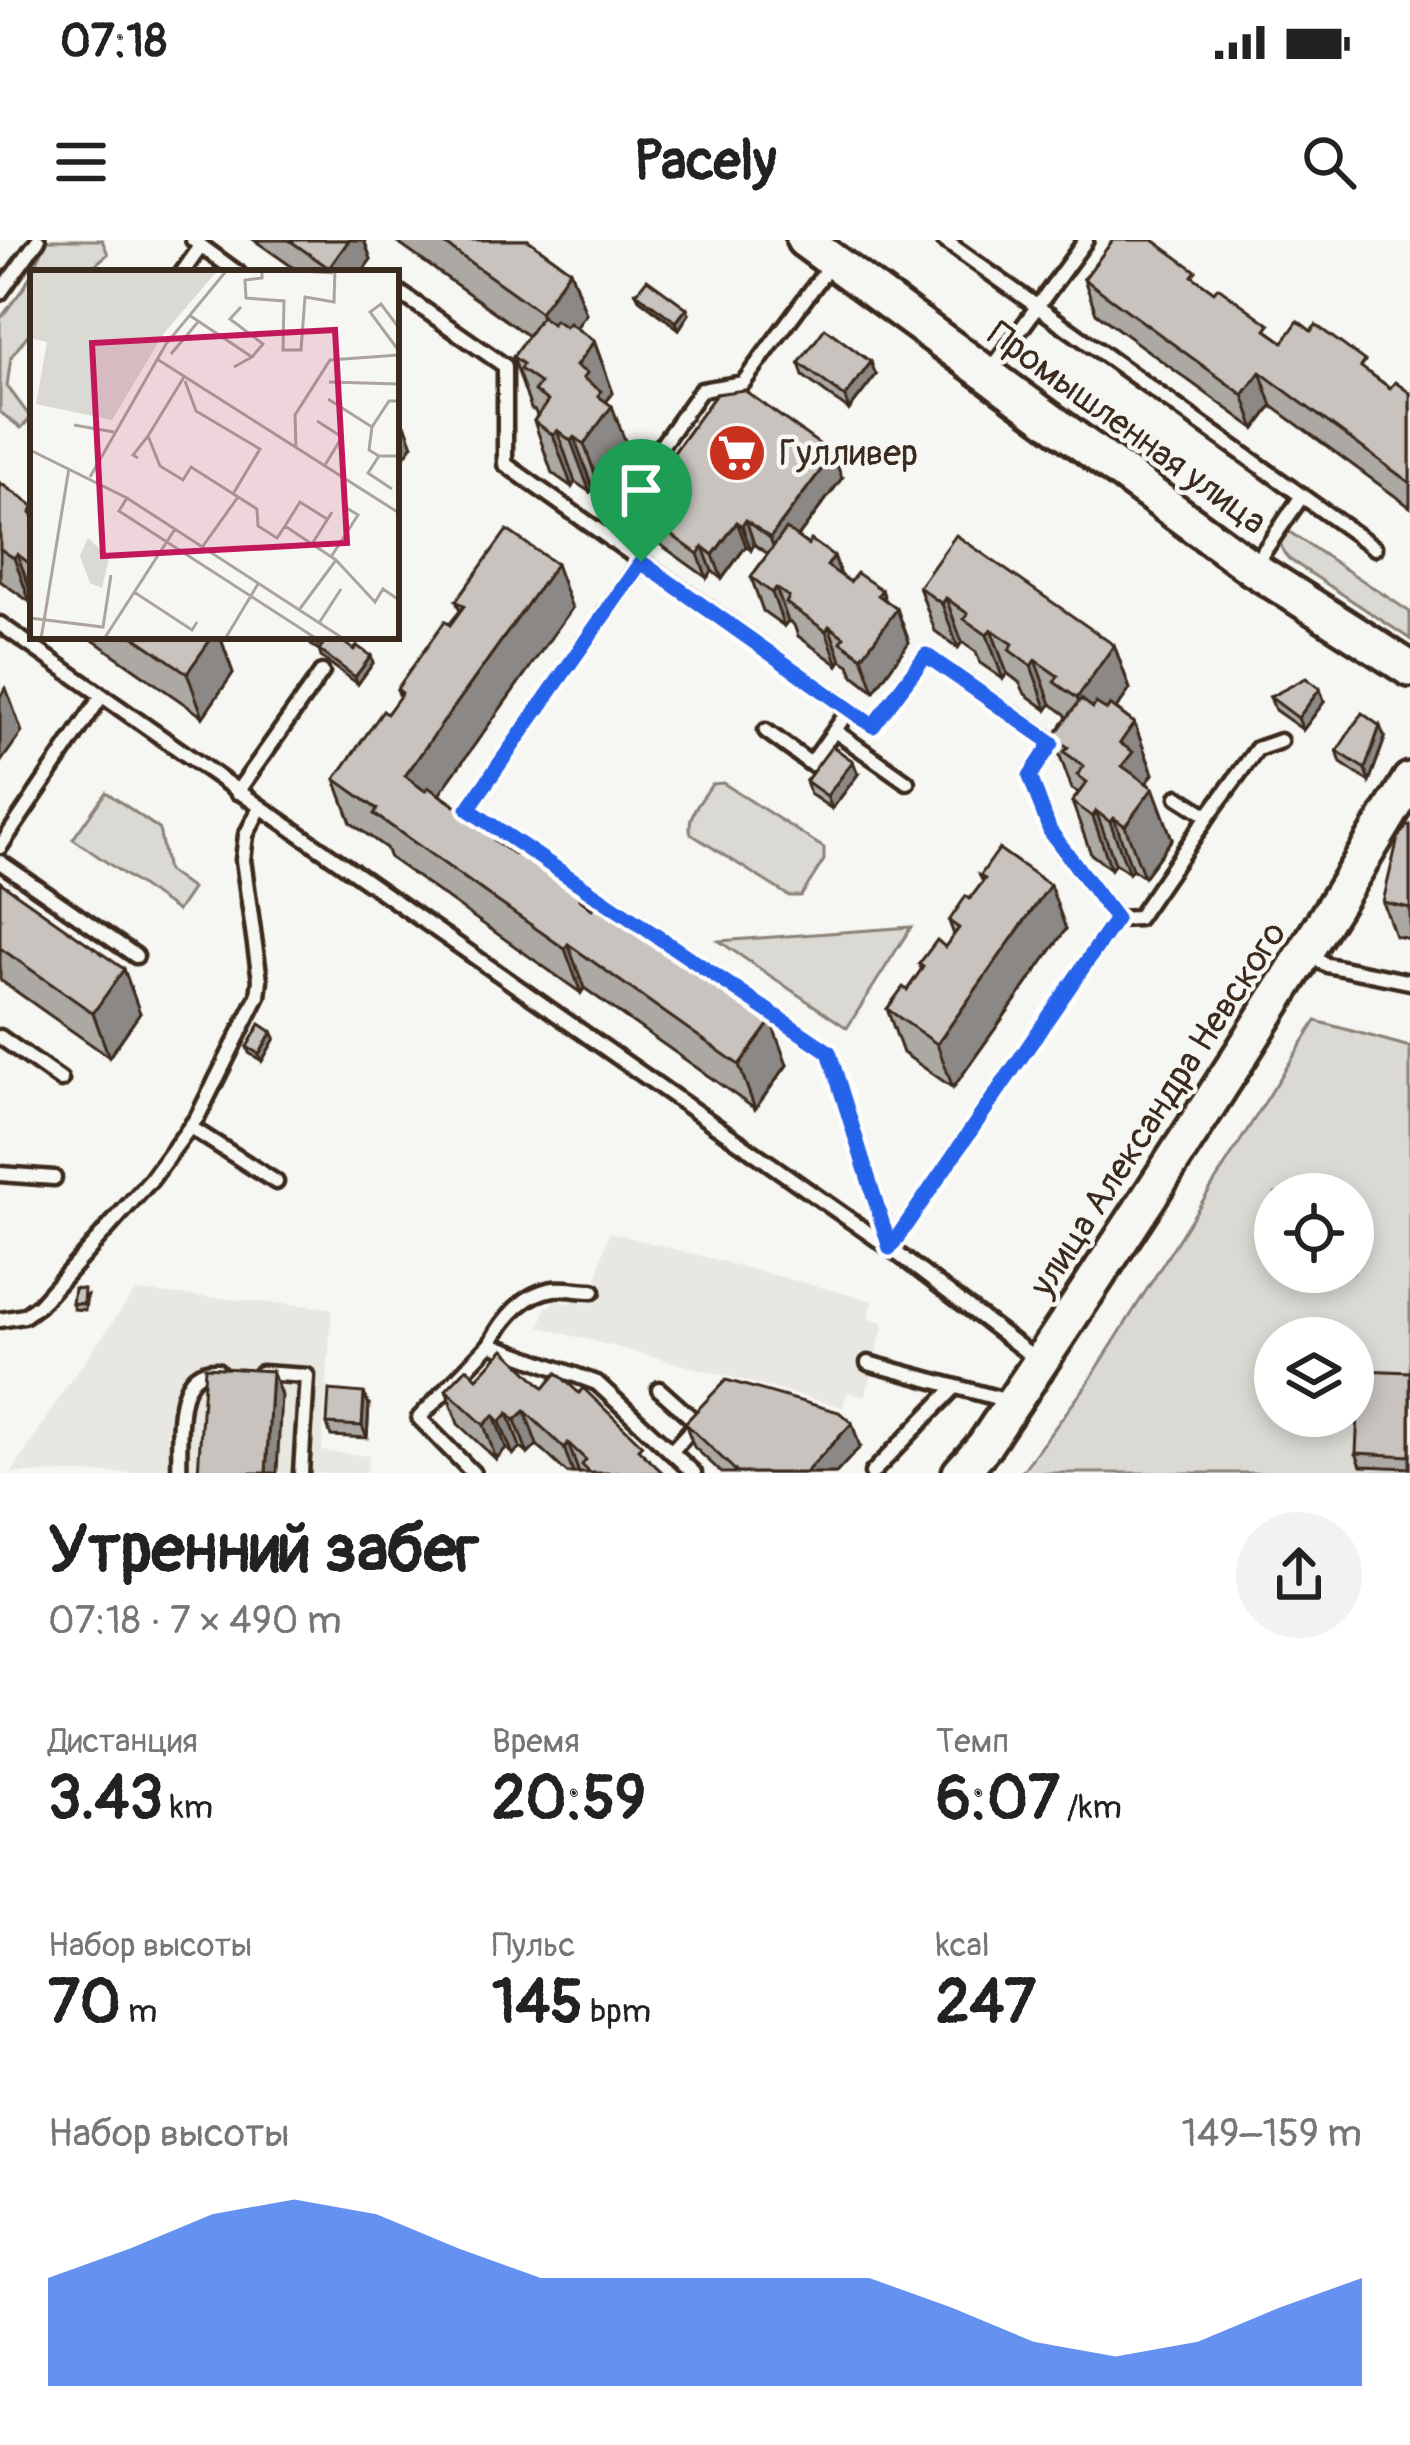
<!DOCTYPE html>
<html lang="ru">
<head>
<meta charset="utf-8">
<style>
  body { margin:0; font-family:Pangolin,sans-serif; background:#f2f2f2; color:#222; height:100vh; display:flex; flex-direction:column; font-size:45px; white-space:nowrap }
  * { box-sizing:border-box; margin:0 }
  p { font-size:39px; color:#767676 }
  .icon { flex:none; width:66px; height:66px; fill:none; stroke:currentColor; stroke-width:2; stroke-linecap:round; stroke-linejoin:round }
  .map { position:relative; height:1233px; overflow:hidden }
  .details { display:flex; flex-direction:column; background:#fff; flex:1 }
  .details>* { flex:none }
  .controls { position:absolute; left:1254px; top:933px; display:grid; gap:24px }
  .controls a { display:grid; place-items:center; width:120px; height:120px; border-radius:50%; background:#fff; box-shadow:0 6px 18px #0003; font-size:60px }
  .pin { position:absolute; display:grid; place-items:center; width:102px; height:102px; color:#fff; margin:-123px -51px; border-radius:50% 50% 50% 0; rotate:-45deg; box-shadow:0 0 12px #0007 }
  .pin .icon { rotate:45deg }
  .round { display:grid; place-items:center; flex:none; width:126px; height:126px; border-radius:63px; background:#f2f2f2 }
  .overview { display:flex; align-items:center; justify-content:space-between; height:204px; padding:0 48px }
  h1 { font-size:66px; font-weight:800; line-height:90px }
  .stats { display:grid; grid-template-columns:repeat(3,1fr); gap:18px; height:204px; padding:12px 48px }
  .stats div { display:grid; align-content:center }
  .stats b { font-size:60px; font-weight:800 }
  .stats small { font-size:33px; font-weight:400 }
  .stats p { font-size:33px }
  .chart { height:336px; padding:24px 48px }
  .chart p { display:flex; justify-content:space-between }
  .chart svg { width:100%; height:216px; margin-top:12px; fill:#2563eb; opacity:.7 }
  .status { display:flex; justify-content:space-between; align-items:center; height:84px; padding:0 60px; background:#fff; direction:ltr }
  .status svg { height:33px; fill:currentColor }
  header { display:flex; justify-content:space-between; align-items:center; height:156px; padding:0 48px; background:#fff; font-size:54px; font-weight:800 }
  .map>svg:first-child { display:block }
  .built { fill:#e8e7e2 }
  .green { fill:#dad9d3; stroke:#8a8278; stroke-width:3; fill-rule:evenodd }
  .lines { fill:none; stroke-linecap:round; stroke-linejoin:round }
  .lane-casing { stroke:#3b2a1e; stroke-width:21 }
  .secondary-casing { stroke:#3b2a1e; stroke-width:42 }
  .lane { stroke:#f6f6f2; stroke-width:12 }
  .secondary { stroke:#f6f6f2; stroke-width:33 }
  .wall { fill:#aca8a3; stroke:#3b2a1e; stroke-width:3 }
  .shaded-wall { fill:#8c8885; stroke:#3b2a1e; stroke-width:3 }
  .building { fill:#c8c3be; stroke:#3b2a1e; stroke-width:3 }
  .route-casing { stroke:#fff; stroke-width:24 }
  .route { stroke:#2563eb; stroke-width:15 }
  .labels { text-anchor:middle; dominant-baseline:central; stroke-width:9; stroke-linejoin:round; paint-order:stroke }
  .street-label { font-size:36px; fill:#3b2a1e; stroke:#f6f6f2 }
  .poi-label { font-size:36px; fill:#3b2a1e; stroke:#f6f6f2; text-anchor:start }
  .inset-road { fill:none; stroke:#aba49d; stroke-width:3 }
  .view { fill:#c2185b; fill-opacity:0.15; stroke:#c2185b; stroke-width:6 }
  .inset-edge { fill:none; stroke:#3b2a1e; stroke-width:6 }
</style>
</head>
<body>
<div class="status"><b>07:18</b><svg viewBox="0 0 49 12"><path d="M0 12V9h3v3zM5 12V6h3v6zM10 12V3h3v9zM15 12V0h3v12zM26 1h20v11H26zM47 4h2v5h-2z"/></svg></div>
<header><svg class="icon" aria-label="menu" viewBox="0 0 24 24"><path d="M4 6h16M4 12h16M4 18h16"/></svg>Pacely<svg class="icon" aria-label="search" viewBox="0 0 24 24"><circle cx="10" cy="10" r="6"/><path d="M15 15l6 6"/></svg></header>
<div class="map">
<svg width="1410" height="1233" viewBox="0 0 1410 1233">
  <rect width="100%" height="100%" fill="#f6f6f2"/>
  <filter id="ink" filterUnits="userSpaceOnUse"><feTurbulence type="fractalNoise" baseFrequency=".00833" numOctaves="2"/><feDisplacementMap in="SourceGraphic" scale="24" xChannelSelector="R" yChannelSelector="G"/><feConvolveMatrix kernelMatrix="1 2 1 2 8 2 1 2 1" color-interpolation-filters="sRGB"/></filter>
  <g filter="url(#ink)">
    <g class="built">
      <polygon points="609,992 873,1061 868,1079 884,1083 865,1156 847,1152 843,1167 540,1087 546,1066 550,1067 554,1060 570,1064 572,1060 590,1064"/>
      <polygon points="135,1051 332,1068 322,1211 369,1216 367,1233 12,1233 62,1153"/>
    </g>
    <g class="green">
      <polygon points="48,0 102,0 108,14 85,33 33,33 33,88 11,117 7,146 31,178 21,188 0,172 0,79 25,46"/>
      <path d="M1285,289L1410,372V399L1289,319C1280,310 1278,300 1285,289Z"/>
      <path d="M723,543L824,608V620L801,656H789L691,594C685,576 703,559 712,544Z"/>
      <polygon points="106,552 159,589 167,631 192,649 177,671 73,599"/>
      <polygon points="911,687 847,788 719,701"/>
      <path d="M1316,781L1410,807V1233H1021L1086,1146ZM1275,954H1353V1032H1275ZM1275,1098H1353V1176H1275Z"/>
    </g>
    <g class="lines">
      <g class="lane-casing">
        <g id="lane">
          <polyline points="193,0 238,33"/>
          <polyline points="944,0 1302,256 1253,327"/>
          <polyline points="182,33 201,6"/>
          <polyline points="0,53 38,0"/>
          <polyline points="396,57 399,52 505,126 505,224 873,486 926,415 1053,503 1030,535 1050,591 1116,679 1138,678 1208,576 1178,557"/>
          <polyline points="988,134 1086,0"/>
          <polyline points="1302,256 1375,308"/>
          <polyline points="612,301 657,212 701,150 743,143 830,25"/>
          <polyline points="641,322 468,569 829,812 890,1007"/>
          <polyline points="0,384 890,1008 1036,1119"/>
          <polyline points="766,491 811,524 849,470"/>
          <polyline points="835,491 907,542"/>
          <polyline points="237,552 322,432"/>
          <polyline points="1208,576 1257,509 1280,501"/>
          <polyline points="0,607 101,457"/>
          <polyline points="0,622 136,716"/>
          <polyline points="1308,715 1327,725 1410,742"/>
          <polyline points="0,797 61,840"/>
          <polyline points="190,887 276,942"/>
          <polyline points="0,934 54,938"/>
          <polyline points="890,1008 1116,679"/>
          <path d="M593,1051C581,1051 566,1048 554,1049C524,1053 503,1079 490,1104L597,1143L694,1233"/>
          <polyline points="0,1080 24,1076 39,1065 151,940 198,876 258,756 260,740 243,620 246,595 260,568"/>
          <polyline points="868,1123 1012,1162"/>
          <polyline points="261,1133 307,1136 301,1233"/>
          <polyline points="659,1149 697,1183 671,1212"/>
          <path d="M179,1233C181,1200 171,1127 217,1130"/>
          <polyline points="473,1233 419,1178 490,1104"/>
          <polyline points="872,1233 955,1147"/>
        </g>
      </g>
      <g class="secondary-casing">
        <g id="secondary">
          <polyline points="804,0 1252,328 1410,429"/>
          <path d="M960,1233L984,1206C1131,987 1275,767 1410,540"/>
        </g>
      </g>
      <use href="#lane" class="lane"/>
      <use href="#secondary" class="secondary"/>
    </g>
    <g class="wall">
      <polygon points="254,0 364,0 371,19 361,33 301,33"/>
      <polygon points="397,0 528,0 570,30 586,74 576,88 594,101 613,153 606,162 631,217 603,256 593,249 590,252 575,242 572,247 552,233 534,181 537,176 535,171 531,169 513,117 528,96 398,3"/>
      <polygon points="1084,39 1200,42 1283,102 1370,133 1390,148 1410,153 1410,267 1272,166 1255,189 1096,73"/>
      <polygon points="636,53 689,74 679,89 639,59"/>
      <polygon points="799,123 876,135 849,170 803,136"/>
      <polygon points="842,238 798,297 808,305 834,316 841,335 850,342 882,350 885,360 897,369 909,402 874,451 853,435 849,425 841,420 838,425 798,396 794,385 788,381 784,386 763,371 751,337 768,314 754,304 751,310 746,306 722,339 712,331 707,338 643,292 634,268"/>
      <polygon points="0,243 33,266 33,358 30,362 0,341"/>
      <polygon points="919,347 1114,405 1130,449 1116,469 1134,483 1153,534 1146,543 1153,548 1172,599 1144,637 1132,629 1129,633 1115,623 1111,629 1091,614 1072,562 1079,553 1072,549 1053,497 1067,478 1065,474 1051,464 1047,470 1025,454 1020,443 1007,433 1003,439 980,423 976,412 962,402 958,408 935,391"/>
      <polygon points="456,361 572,368 439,554 497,595 500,604 582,655 585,664 685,726 787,825 755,869 584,748 581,753 390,618 386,608 351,583 335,539 387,474 400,457 397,449 460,371"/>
      <polygon points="87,396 220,396 233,433 203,477"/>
      <polygon points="309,398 344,399 346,404 354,410 371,416 373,423 358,444 321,417 319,410 311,405"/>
      <polygon points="1270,457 1324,462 1303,490 1275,470"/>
      <polygon points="1385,498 1369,542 1341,523 1337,511"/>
      <polygon points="858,534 832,569 810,554 806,541"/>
      <polygon points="1410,585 1410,699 1395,696 1383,662"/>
      <polygon points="980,636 1066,689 953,848 903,813 887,769 907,750 921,730 919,724 945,707 954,695 949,681 970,659 983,642"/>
      <polygon points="0,642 140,773 109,817 0,740"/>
      <polygon points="272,792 275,798 262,821 249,813 247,807"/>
      <polygon points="87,1055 85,1070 74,1069 72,1063"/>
      <polygon points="1410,1132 1410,1228 1361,1226 1356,1213"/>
      <polygon points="477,1138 544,1148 647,1218 663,1233 567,1233 537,1205 528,1214 520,1207 513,1215 506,1208 496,1219 458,1184 446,1150"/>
      <polygon points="369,1165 367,1198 331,1196 327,1184"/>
      <polygon points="685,1183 860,1207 836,1233 722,1233 694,1207"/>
    </g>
    <g class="shaded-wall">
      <polygon points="349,0 364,0 371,19 361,33 330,33 329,28"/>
      <polygon points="570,30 586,74 556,116 540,72"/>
      <polygon points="687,68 689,74 679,89 676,82"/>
      <polygon points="594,101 613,153 605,163 612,166 631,217 603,256 584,204 576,126"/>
      <polygon points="871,122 876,135 849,170 845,157"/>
      <polygon points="1260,132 1272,166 1255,189 1243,155"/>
      <polygon points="406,187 413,205 396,228 396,200"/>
      <polygon points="557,190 575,242 572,247 553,195"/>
      <polygon points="574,197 593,249 590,252 571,201"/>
      <polygon points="833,214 842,238 779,322 770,298"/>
      <polygon points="746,280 754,304 751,310 742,286"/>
      <polygon points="737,282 746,306 722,339 713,315"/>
      <polygon points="703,307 712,331 707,338 698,314"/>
      <polygon points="17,314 33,358 30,362 14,318"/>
      <polygon points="834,316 846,350 827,326"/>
      <polygon points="556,324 572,368 421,580 405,536"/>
      <polygon points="776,348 788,381 784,386 772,353"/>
      <polygon points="882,350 891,376 897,369 909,402 874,451 862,417 878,355"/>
      <polygon points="946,358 962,402 958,408 942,364"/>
      <polygon points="829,386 841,420 838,425 826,391"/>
      <polygon points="991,389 1007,433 1003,439 987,395"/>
      <polygon points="213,396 220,396 233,433 203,477 187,433"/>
      <polygon points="1114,405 1130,449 1093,502 1077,458"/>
      <polygon points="371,416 373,423 358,444 355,437"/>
      <polygon points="1035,420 1051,464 1047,470 1031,426"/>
      <polygon points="6,448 22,492 0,523 0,456"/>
      <polygon points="1320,449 1324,462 1303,490 1298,478"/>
      <polygon points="1134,483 1153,534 1145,545 1153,548 1172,599 1144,637 1125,586 1120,503"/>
      <polygon points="1380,486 1385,498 1369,542 1365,529"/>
      <polygon points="853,521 858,534 832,569 827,556"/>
      <polygon points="1096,571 1115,623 1111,629 1093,577"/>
      <polygon points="1114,578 1132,629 1129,633 1110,582"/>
      <polygon points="1050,645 1066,689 953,848 937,804"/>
      <polygon points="568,704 584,748 581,753 565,709"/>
      <polygon points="124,729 140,773 109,817 93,773"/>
      <polygon points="771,781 787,825 755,869 739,825"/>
      <polygon points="272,792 275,798 262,821 259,814"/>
      <polygon points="272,1131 281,1155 277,1233 266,1233"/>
      <polygon points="364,1153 369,1165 367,1198 362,1186"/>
      <polygon points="525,1171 537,1205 528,1214 515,1180"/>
      <polygon points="508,1173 520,1207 513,1215 500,1182"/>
      <polygon points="494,1175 506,1208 496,1219 484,1185"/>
      <polygon points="852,1183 860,1207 836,1233 805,1233"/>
      <polygon points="568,1203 579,1233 573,1233 564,1208"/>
    </g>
    <g class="building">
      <polygon points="289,0 349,0 329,28"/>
      <polygon points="439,0 528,0 570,30 540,72"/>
      <polygon points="1113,0 1153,0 1196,31 1192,36 1214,52 1218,47 1270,85 1266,90 1283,102 1298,81 1311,91 1316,85 1365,121 1361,127 1390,148 1395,142 1410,153 1410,243 1260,132 1243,155 1084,39"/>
      <polygon points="647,39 687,68 676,82 636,53"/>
      <polygon points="541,77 552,84 555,80 565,87 569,83 594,101 576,126 587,133 583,138 601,151 598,156 612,166 584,204 574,197 571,201 557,190 553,195 534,181 548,161 534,151 540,143 520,129 523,124 513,117"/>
      <polygon points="825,88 871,122 845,157 799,123"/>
      <polygon points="744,150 833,214 770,298 746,280 742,286 737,282 713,315 703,307 698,314 634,268 716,154"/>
      <polygon points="396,179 406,187 396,200"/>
      <polygon points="0,243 33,266 31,273 33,274 33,326 17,314 14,318 0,309"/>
      <polygon points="786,289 808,305 811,300 834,316 827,326 850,342 857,333 882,350 878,355 897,369 862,417 841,402 844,397 829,386 826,391 786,363 789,357 776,348 772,353 751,337"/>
      <polygon points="507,290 556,324 405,536 425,551 428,547 497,595 494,600 514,614 517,609 582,655 579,659 592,669 596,664 607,673 611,668 682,718 679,722 698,736 701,731 771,781 739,825 568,704 565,709 374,574 377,569 335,539 383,471 387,474 402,453 397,449 445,381 450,385 464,366 456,361"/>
      <polygon points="956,295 1114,405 1077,458 1054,442 1058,436 1035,420 1031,426 1009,410 1013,404 991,389 987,395 964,379 968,374 946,358 942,364 919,347"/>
      <polygon points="133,396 213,396 187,433"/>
      <polygon points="310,396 324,396 318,405 309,398"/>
      <polygon points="329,396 340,396 344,399 342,401 354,410 357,406 371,416 355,437 319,410"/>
      <polygon points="1306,438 1320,449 1298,478 1270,457"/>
      <polygon points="1081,459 1093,468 1096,463 1107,470 1110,465 1134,483 1120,503 1133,512 1122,526 1153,548 1125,586 1114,578 1110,582 1096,571 1093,577 1072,562 1087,542 1077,535 1084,526 1064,512 1068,507 1053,497"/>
      <polygon points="1362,473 1380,486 1365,529 1337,511"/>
      <polygon points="832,506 853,521 827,556 806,541"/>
      <polygon points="1410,585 1410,668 1383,662 1398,598 1407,586"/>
      <polygon points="999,609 1050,645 937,804 887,769 903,747 907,750 923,727 919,724 937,700 945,707 959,688 949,681 966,656 970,659 985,639 980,636"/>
      <polygon points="0,642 124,729 93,773 0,708"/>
      <polygon points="260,784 272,792 259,814 247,807"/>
      <polygon points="74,1048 84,1049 83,1064 72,1063"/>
      <polygon points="504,1109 544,1148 557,1133 579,1153 583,1148 642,1205 638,1209 663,1233 590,1233 582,1225 586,1220 568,1203 564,1208 525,1171 515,1180 508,1173 500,1182 494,1175 484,1185 446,1150 467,1128 477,1138"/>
      <polygon points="205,1127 272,1131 266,1233 198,1233"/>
      <polygon points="1360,1130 1410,1132 1410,1216 1356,1213"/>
      <polygon points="726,1140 839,1172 852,1183 805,1233 738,1233 685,1183"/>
      <polygon points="329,1150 364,1153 362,1186 327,1184"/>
    </g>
  </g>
  <g class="lines" filter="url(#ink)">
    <g class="route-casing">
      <polygon id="route" points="641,322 873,486 926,415 1052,503 1030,536 1050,591 1116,679 890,1008 829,812 468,569"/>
    </g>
    <use href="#route" class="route"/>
  </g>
  <defs>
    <g id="supermarket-disc" transform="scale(3)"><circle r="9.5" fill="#c8321e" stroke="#f6f6f2"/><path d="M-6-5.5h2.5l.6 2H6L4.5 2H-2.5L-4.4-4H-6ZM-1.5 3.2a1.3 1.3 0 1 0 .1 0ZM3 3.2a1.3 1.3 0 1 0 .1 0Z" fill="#fff"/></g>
  </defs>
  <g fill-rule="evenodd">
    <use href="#supermarket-disc" x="737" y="213"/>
  </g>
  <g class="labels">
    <g class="street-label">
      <text transform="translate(1127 188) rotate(36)">Промышленная улица</text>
      <text transform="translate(1158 869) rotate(-57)">улица Александра Невского</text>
    </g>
    <g class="poi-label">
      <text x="779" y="213">Гулливер</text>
    </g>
  </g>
  <g transform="translate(30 30)">
    <rect width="369" height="369" fill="#f6f6f2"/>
    <path d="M0,0H188L134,63L82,150L6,134L17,72L0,68ZM58,268L79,288L72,318L60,313L50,286Z" fill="#dad9d3"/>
    <path class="inset-road" d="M232,0V8L215,10L216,28L254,31L253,80H271L275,27L304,32L305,0M256,0L303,3M211,37L200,49L233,74L222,87M159,45L222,87L204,97M369,58L351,34L340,42L369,81M141,84L168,52M127,89L369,243M155,111L166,141L230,179L203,224M299,112L369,114M298,129L342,157L339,180L349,186M287,151L312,167L295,195M44,155L84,162M342,157L359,131H369M118,166L154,107M266,178L265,145L300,90L369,85M0,180L97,228L314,369M108,188L103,185L118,166L130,196L153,210L161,197L227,239L228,256L247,268L255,256L306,290M60,207L136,74L197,0M362,219L338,203L349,186H369M97,228L89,241L287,369M255,256L270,232L297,249M282,274L302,242M173,276L208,227M301,287L328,245L315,237M104,322L162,360L167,352M269,340L306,290L345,332L353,319L369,330M0,348L73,357L81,305M289,353L311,319M11,369L39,198M74,369L145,259M195,369L228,314"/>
    <path class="view" d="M305,60L317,273L73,286L62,73Z"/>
    <rect width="369" height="369" class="inset-edge"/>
  </g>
</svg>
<div class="controls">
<a><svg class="icon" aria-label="locate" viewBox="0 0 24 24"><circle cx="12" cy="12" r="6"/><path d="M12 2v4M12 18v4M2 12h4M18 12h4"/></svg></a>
<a><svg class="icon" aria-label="layers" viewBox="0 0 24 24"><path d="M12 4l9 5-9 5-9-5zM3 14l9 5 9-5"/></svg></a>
</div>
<div class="pin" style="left:641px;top:322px;background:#1e9e55"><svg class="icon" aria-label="arrive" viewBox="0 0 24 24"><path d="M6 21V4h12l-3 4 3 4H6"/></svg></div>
</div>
<section class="details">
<div class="overview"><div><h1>Утренний забег</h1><p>07:18 · 7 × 490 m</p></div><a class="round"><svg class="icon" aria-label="share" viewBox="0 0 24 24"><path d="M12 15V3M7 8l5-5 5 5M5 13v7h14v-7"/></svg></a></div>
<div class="stats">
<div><p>Дистанция</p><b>3.43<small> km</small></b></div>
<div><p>Время</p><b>20:59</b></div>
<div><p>Темп</p><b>6:07<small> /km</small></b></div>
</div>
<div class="stats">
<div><p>Набор высоты</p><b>70<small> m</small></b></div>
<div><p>Пульс</p><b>145<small> bpm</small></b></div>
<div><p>kcal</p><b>247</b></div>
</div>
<div class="chart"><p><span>Набор высоты</span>149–159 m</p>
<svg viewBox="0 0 160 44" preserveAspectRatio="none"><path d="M0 44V22L10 16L20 9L30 6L40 9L50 16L60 22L70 22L80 22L90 22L100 22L110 28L120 35L130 38L140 35L150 28L160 22V44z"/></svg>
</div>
</section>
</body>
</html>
